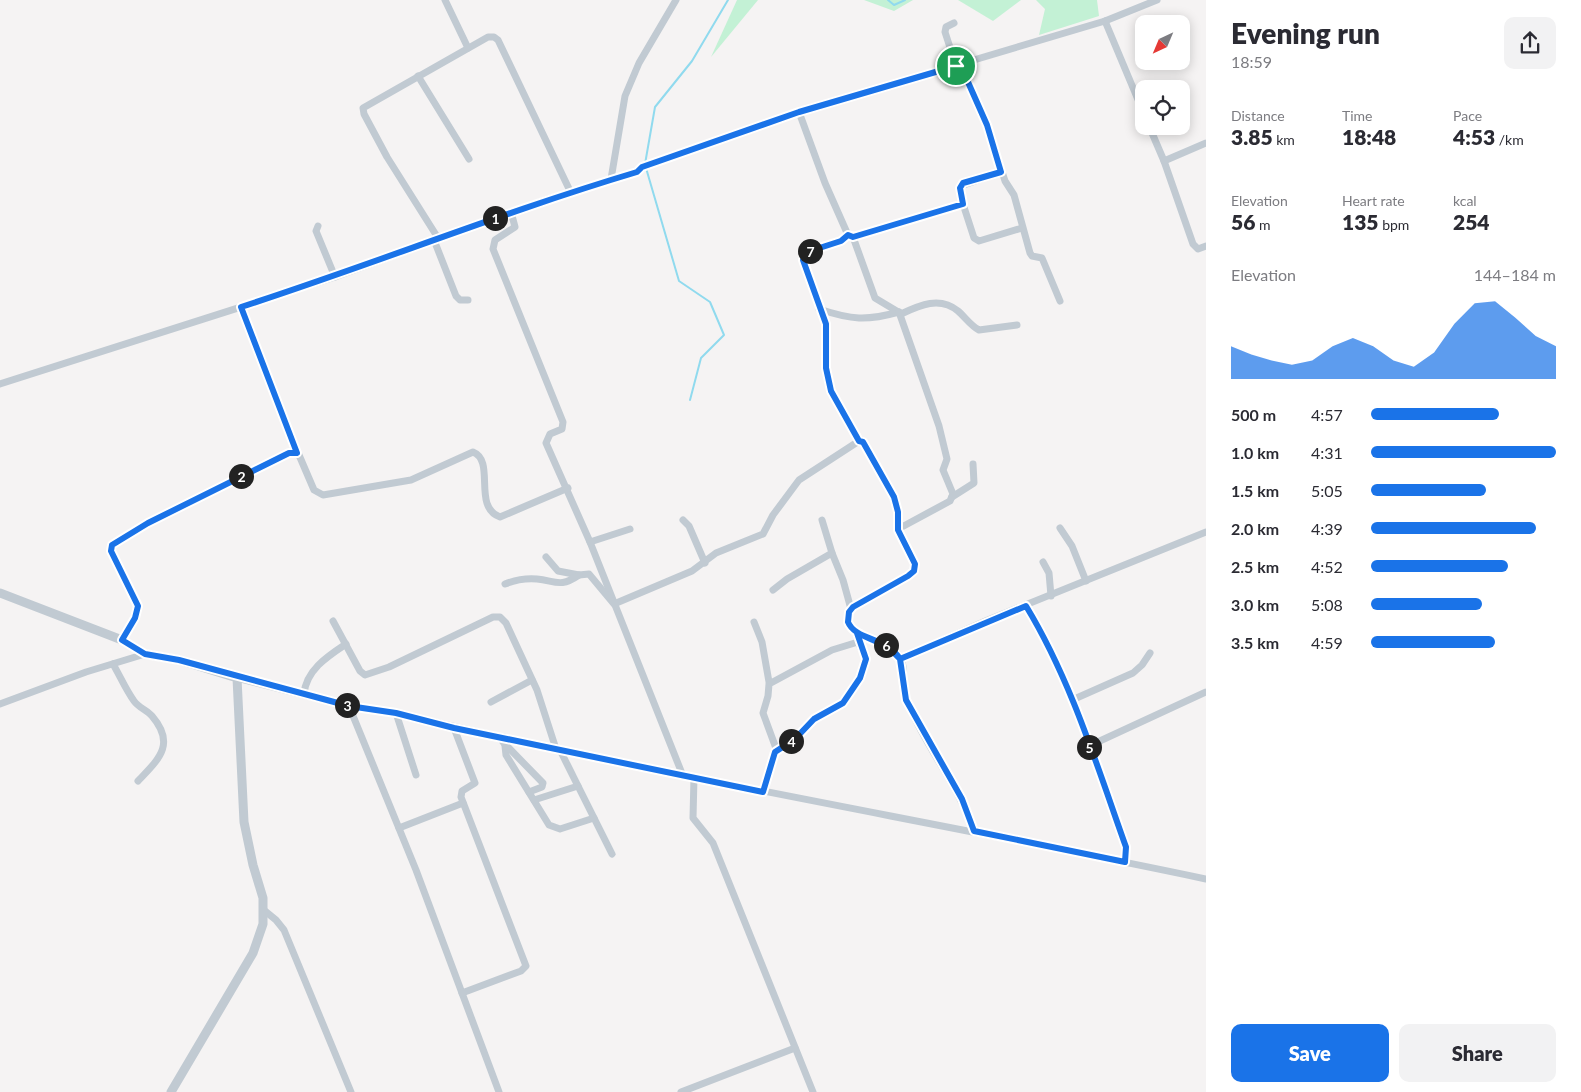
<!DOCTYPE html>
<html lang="en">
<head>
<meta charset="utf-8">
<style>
  body { margin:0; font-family:Lato,sans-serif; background:#f2f2f3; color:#2b2b33; height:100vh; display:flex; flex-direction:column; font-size:19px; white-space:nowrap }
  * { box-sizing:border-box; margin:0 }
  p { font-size:16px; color:#7c7c81 }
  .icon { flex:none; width:28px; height:28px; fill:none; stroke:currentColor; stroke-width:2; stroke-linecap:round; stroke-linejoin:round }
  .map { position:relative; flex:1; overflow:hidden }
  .panel { display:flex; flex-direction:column; background:#fff; width:375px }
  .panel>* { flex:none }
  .needle { width:32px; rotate:224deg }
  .controls { position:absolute; left:1135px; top:15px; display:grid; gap:10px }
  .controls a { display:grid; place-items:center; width:55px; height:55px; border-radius:10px; background:#fff; box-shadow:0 2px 12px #0003; font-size:25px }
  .pin { position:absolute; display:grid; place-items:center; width:42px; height:42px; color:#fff; margin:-21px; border:2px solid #fff; border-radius:50%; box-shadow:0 1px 5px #0007 }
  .km { position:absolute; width:25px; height:25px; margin:-12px; border-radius:50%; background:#222; color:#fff; font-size:14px; line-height:25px; text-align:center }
  .round { display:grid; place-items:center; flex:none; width:52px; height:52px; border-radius:10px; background:#f2f2f3 }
  .head { display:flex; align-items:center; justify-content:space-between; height:85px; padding:0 25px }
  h1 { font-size:28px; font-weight:800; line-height:38px }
  .metrics { display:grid; grid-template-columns:repeat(3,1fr); gap:8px; height:85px; padding:5px 25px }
  .metrics div { display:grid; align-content:center }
  .metrics b { font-size:21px; font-weight:800 }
  .metrics small { font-size:14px; font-weight:400 }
  .metrics p { font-size:14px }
  .chart { height:140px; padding:10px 25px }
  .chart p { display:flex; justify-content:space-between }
  .chart svg { width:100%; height:90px; margin-top:5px; fill:#1a73e8; opacity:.7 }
  .button { display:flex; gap:10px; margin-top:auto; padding:10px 25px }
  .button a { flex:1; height:58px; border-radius:10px; background:#1a73e8; color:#fff; font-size:20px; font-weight:800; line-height:58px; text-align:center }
  .button a+a { background:#f2f2f3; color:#2b2b33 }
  ul { padding:0 25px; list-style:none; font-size:16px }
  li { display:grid; grid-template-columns:80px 60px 1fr; align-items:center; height:38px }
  li i { height:12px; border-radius:6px; background:#1a73e8 }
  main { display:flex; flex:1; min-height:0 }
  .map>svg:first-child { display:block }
  .green { fill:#c3f1d5 }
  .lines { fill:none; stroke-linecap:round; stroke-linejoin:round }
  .stream { stroke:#90daee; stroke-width:2 }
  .minor { stroke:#c1cad2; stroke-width:7 }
  .tertiary { stroke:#c1cad2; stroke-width:9 }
  .route-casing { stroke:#fff; stroke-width:10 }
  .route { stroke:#1a73e8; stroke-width:6 }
</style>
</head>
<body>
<main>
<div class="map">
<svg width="1206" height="1092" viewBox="0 0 1206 1092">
  <rect width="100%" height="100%" fill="#f5f3f3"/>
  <g class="green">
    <polygon points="737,0 758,0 711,57"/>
    <polygon points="864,0 913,0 894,11"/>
    <polygon points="958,0 1021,0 993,21"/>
    <polygon points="1036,0 1097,0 1099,16 1039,35 1045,9"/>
  </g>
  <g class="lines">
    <g class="stream">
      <polyline points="888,0 894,5 905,0"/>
      <polyline points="645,164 655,107 692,61 728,0"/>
      <polyline points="646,168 679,281 710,302 724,335 701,358 690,400"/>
    </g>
    <g class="minor">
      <polyline points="445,0 468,48"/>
      <polyline points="1105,21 1144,114"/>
      <polyline points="954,23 946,27 945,32 956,66"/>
      <polyline points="959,64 987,125 1005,181 1014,195 1030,253 1032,256 1042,258 1060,301"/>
      <polyline points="418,76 469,159"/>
      <polyline points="799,112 825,183 848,235"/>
      <polyline points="1149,126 1164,161 1193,244 1198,249 1206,246"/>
      <polyline points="1164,161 1206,143"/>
      <polyline points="1001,172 961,186 963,204 974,238 979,241 1022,228"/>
      <polyline points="611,179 625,96 639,63 676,0"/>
      <path d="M963,204L853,237L848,235L841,241L807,252L803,260L826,324V368L831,391L859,441L863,442L894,497L898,512V530L915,563L914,571L908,576L853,607L849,612L848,622C855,641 886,639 898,654C908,667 900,685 906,699C924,745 958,784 974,831"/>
      <polyline points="511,212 515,227 495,240 493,249 563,422 562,429 550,434 546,443 590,542 683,776"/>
      <polyline points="318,226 316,231 335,277"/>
      <polyline points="853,237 875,298 900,313"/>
      <polyline points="438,238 387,157 364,114 363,108 488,37 494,37 498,40 571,193"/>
      <polyline points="434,240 456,296 460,300 468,300"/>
      <polyline points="241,307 297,453"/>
      <path d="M819,309C852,320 866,321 899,312L901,314C920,305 940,296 958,311C965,317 971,326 979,330L1017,325"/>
      <polyline points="899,312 939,426 947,459 943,470 953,494 950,501 900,528"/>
      <polyline points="0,384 335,277 548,199 637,172 642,167 799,112 1105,21 1157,0"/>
      <polyline points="952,497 974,483 973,464"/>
      <polyline points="683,520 689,526 705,563"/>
      <polyline points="822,520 832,553"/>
      <polyline points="1060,528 1072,546 1086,581"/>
      <polyline points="590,542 630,529"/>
      <polyline points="546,557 558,571 579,575 589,574 614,604 692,571 716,553 763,534 773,515 799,480 859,441"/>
      <polyline points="1043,562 1049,573 1051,596"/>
      <path d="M505,584C515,580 525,578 537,579C556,581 560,588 579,575"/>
      <polyline points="773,590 787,579 832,553 843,580 851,609"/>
      <path d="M1026,605C1071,680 1098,766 1126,847L1125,862"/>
      <polyline points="333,621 360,671 365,675 389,667 493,617 500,617 506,623 537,690 556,749"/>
      <polyline points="754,622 762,642 769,682"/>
      <path d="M122,640L135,618L138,606L111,551L112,545L148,523L289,453L299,455L314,490L323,495L411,480L473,452C496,461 472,507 500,517L568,488"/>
      <polyline points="900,659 988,620 1206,532"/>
      <path d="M113,664C120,676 126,690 134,701C139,708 147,710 152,716C176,744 159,759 138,781"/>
      <path d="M237,678C274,687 311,697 348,706C372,711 397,713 421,719C681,779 945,824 1206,879"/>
      <path d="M304,694C306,670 328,656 346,644"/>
      <polyline points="1072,700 1133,673 1142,665 1150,653"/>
      <polyline points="491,702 532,680"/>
      <polyline points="0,704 86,672 145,654"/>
      <polyline points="349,706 416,870 499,1092"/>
      <polyline points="396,713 416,775"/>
      <polyline points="454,728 475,783 462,791 461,797 526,966 521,971 462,993"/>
      <polyline points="504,737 506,755 549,825 560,829 594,818"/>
      <polyline points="503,742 543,783 542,787 529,792"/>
      <polyline points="1089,746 1206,692"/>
      <polyline points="560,750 612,854"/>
      <polyline points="777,751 763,713 768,696 769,684 832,650 858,642"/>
      <polyline points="694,777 693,818 713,843 813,1092"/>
      <polyline points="763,792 775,752 795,739 814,719 843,703 860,678 866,659 858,642 857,633"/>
      <polyline points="534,800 578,786"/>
      <polyline points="399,828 463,803"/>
      <polyline points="265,911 276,920 284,930 351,1092"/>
      <polyline points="681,1092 795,1048"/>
    </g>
    <polyline class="tertiary" points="0,593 122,640 145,654 179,660 237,678 244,822 253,865 263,898 263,924 253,953 171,1092"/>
  </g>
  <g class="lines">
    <g class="route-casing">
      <path id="route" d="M956,66L799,112L642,167L637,172C503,212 374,264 241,307L297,453H289L148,523L112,545L111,551L138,606L135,618L122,640L145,654L179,660L349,706L396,713L454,728L763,792L775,752L795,739L814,719L843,703L860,678L866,659L857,633L886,645L900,659L1026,606C1071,680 1097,766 1126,847L1125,862L974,831L962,799L906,700L900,659C888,639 855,640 848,622L849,612L853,607L908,576L914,571L915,564L898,530V512L894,497L863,442L859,441L831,391L826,368V324L803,260L807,252L841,241L848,235L853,237L963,204L960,188L963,183L1001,172L987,125L960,64L956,66"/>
    </g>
    <use href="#route" class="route"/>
  </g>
</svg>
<div class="controls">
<a><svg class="needle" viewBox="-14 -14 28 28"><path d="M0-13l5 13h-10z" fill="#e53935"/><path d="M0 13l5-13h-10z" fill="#7c7c81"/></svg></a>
<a><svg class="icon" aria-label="locate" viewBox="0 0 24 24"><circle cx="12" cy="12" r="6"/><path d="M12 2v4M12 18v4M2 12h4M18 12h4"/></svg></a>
</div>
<div class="pin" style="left:956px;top:66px;background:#1e9e55"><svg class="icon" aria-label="arrive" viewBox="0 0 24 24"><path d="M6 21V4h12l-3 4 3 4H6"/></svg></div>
<b class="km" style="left:495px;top:218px">1</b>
<b class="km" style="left:241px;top:476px">2</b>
<b class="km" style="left:347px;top:705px">3</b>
<b class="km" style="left:791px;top:741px">4</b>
<b class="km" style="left:1089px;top:747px">5</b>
<b class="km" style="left:886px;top:645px">6</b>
<b class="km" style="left:810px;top:251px">7</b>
</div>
<section class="panel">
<div class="head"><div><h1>Evening run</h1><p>18:59</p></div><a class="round"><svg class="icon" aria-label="share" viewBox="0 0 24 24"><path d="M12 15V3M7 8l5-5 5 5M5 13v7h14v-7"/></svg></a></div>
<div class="metrics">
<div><p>Distance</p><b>3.85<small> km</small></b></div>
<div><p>Time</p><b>18:48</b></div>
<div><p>Pace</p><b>4:53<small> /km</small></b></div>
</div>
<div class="metrics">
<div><p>Elevation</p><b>56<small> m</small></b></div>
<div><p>Heart rate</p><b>135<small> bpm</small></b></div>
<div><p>kcal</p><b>254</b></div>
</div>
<div class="chart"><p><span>Elevation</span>144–184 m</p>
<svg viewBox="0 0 160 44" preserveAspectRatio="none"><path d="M0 44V28L10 32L20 35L30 37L40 35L50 28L60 24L70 28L80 35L90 38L100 31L110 17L120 7L130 6L140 14L150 23L160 28V44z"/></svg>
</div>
<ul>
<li><b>500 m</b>4:57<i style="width:69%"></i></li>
<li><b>1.0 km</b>4:31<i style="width:100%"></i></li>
<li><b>1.5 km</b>5:05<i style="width:62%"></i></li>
<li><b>2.0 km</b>4:39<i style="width:89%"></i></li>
<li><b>2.5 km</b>4:52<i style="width:74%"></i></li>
<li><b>3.0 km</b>5:08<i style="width:60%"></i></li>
<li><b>3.5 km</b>4:59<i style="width:67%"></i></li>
</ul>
<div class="button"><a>Save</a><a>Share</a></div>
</section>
</main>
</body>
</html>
